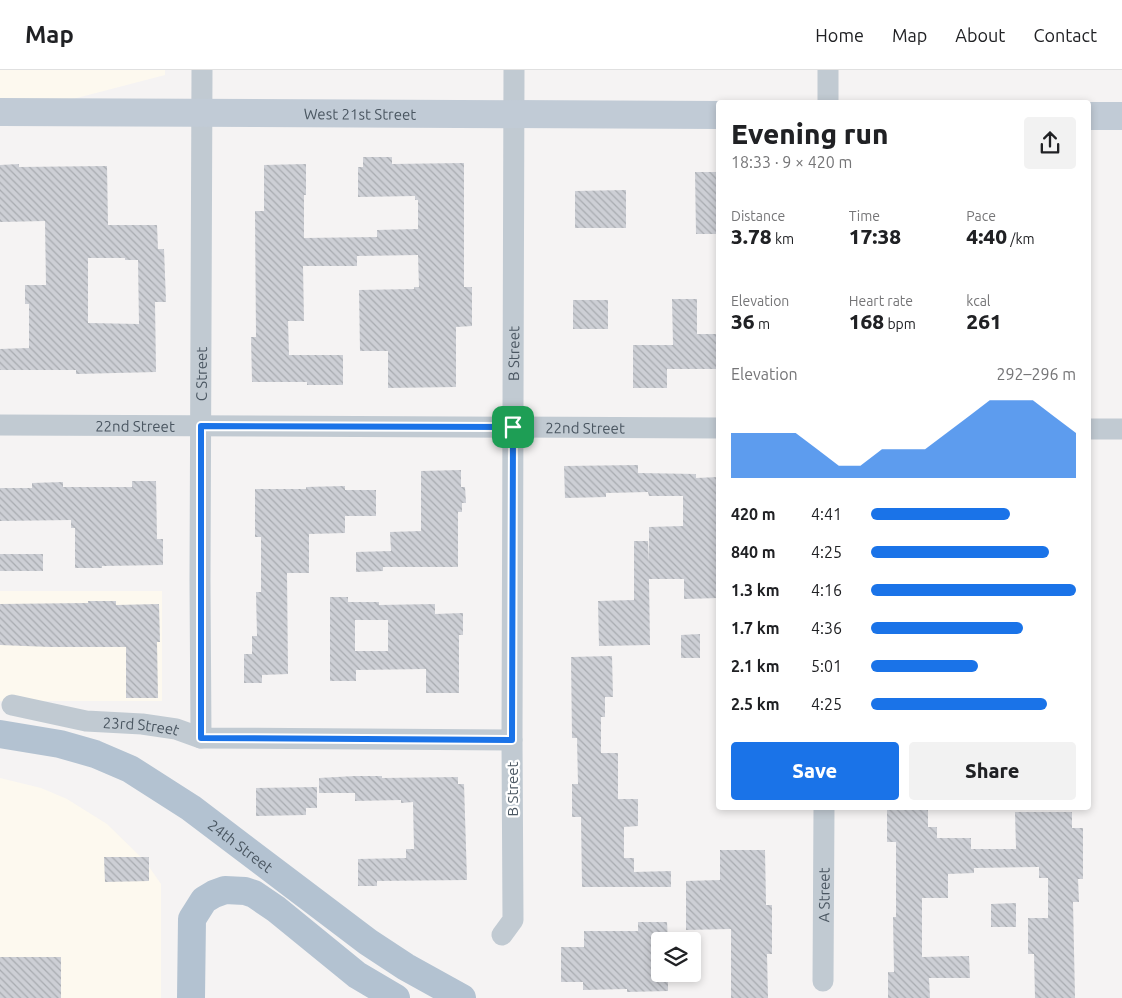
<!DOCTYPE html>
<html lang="en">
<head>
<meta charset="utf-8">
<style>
  body { margin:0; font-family:Ubuntu,sans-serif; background:#f2f2f2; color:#202124; height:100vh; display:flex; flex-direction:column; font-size:19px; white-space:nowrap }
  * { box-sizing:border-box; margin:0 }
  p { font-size:16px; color:#757577 }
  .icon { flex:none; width:28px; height:28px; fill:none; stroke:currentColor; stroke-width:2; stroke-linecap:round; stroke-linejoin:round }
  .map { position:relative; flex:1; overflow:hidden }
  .panel { position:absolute; left:716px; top:30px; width:375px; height:710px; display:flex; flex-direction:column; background:#fff; border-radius:5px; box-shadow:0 2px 8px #0003 }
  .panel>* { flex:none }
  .controls { position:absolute; left:651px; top:862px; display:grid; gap:10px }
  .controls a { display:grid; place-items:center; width:50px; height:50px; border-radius:5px; background:#fff; box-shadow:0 2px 8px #0003; font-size:25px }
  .pin { position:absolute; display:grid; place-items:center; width:42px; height:42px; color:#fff; margin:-21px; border-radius:10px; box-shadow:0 2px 8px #0006 }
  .round { display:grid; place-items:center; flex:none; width:52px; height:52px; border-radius:5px; background:#f2f2f2 }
  .headline { display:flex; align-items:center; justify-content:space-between; height:85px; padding:0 15px }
  h1 { font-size:28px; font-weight:800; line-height:38px }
  .metrics { display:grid; grid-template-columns:repeat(3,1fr); gap:8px; height:85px; padding:5px 15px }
  .metrics div { display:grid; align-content:center }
  .metrics b { font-size:21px; font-weight:800 }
  .metrics small { font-size:14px; font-weight:400 }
  .metrics p { font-size:14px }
  .chart { height:140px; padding:10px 15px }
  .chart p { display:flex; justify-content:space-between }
  .chart svg { width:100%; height:90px; margin-top:5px; fill:#1a73e8; opacity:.7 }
  .primary-button { display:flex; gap:10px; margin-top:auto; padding:10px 15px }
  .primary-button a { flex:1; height:58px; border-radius:5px; background:#1a73e8; color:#fff; font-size:20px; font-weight:800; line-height:58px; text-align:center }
  .primary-button a+a { background:#f2f2f2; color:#202124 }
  ul { padding:0 15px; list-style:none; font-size:16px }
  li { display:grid; grid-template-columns:80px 60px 1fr; align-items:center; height:38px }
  li i { height:12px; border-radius:6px; background:#1a73e8 }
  header { display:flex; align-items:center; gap:30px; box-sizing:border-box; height:70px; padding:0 25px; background:#fff; border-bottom:1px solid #e0e0e0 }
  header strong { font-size:24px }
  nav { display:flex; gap:28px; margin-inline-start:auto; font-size:18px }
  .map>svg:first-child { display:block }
  .commercial { fill:#fdf9ef }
  .building { fill:url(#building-back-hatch); fill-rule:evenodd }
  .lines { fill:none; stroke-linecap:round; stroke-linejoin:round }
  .street { stroke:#c1cad2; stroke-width:21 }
  .secondary { stroke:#c1cbd6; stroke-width:28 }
  .primary { stroke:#b3c2d1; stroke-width:28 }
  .route-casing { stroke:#fff; stroke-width:10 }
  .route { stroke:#1a73e8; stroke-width:6 }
  .labels { text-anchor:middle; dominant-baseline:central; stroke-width:4.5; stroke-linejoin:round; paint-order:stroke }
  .street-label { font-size:15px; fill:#4a5661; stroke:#fff }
</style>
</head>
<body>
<header>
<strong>Map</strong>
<nav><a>Home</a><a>Map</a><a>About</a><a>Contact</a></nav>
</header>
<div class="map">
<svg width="1122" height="928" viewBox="0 0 1122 928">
  <defs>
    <pattern id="building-back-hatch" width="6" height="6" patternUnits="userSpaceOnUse" patternTransform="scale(1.25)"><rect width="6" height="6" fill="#cdcfd5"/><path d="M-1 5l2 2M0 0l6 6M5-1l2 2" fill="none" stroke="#a8abb0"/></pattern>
  </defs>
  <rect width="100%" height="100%" fill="#f5f3f3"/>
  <g class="commercial">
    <polygon points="0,0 165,0 165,5 0,48"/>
    <rect x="0" y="521" width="162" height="110"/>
    <polygon points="0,708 41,718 67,729 107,754 145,791 161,814 161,928 0,928"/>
  </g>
  <g class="building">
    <polygon points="363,87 392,87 392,94 464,93 464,217 472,217 472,256 456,257 456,317 388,318 388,281 360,281 359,220 414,219 414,217 419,217 418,185 357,186 357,196 303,196 304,251 288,251 289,285 343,285 343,315 307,315 307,312 252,312 251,267 256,267 255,141 264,141 264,95 306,94 306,125 304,125 304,168 377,167 377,160 418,159 418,130 415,130 415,126 358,127 358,97 363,97"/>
    <path d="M19,94V97L107,96L108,155H157L158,179H164L166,232H155L156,302L76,304V300H0V279L29,278V234H25V215H46L45,151L0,152V95ZM88,188H125V190H138L139,254L88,253Z"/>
    <polygon points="695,102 719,102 719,164 696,164"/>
    <polygon points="626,120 626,158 575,158 575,121"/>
    <polygon points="672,229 697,229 697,264 719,264 719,299 667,299 667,318 633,318 633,275 673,275"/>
    <rect x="573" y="230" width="35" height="29"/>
    <polygon points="638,395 638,403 696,404 696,408 719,407 719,528 684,529 684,509 649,509 650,575 599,576 598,531 634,530 634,471 648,471 649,493 649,457 683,456 683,426 649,426 648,422 606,423 606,427 565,428 564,396"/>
    <polygon points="461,400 461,417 465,417 466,433 462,433 462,442 458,442 458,497 383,497 383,501 356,502 356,482 391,481 390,462 421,461 421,401"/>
    <polygon points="132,411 156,411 157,469 163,469 163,495 102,496 102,498 75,498 75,458 71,458 71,450 0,451 0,418 32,418 32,413 63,412 63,417 132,417"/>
    <polygon points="345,416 345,420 376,420 376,446 345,446 345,463 309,464 309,503 287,503 288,604 262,605 262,613 244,613 244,584 252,584 252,566 257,566 256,522 261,522 261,467 255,467 255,419 306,419 306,417"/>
    <rect x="0" y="484" width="43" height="17"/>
    <path d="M330,527H348V532H379V535L435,534V544L463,543V565H459V623H426V599L356,600V611H330ZM355,550H388V581H355Z"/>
    <polygon points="88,531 116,531 116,535 159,534 160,572 157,572 158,628 126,628 126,577 50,577 0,575 0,534 88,533"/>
    <polygon points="700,564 700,588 681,588 681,565"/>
    <polygon points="612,586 613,627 605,627 605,647 601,647 601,683 618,683 618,729 638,729 638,756 624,757 624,788 634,788 634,802 671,801 671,817 582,817 581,747 572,747 572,714 578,714 577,668 572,668 571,587"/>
    <polygon points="355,706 382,706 382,708 458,707 458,714 464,714 467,810 377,811 377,816 358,816 358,789 406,788 406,779 414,779 413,732 401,733 401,730 355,731 355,723 319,723 319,708"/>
    <polygon points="317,717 317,738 306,738 306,745 256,746 256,718"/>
    <polygon points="887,738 928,738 928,757 937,757 937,768 971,768 971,779 1016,779 1015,742 1072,742 1072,758 1083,758 1083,809 1078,809 1079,832 1073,832 1075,928 1035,928 1034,884 1028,884 1028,848 1048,848 1048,808 1039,808 1039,797 974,798 974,803 948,804 948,828 922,828 922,887 969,886 970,908 929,908 930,928 888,928 888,902 894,902 893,847 896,847 896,772 887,772"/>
    <polygon points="720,780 765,780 766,835 772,835 772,884 767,884 768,928 731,928 731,859 686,860 686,811 720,810"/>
    <polygon points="104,787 149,787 149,811 105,812"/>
    <polygon points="1016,833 1016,857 991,857 991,834"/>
    <polygon points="638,852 667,852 668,871 660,871 660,904 668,904 668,921 627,922 627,919 583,920 583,912 561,912 561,877 584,877 584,861 638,861"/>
    <rect x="0" y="887" width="61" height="41"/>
  </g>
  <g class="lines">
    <g class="street">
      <polyline points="828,0 828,32"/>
      <path id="s1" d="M0,355L719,358"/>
      <polyline points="1089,359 1122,359"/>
      <path id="s2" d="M12,635L86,651L142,654L176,659L201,668L512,670"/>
      <path id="s3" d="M201,668L200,511L202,0"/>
      <path id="s4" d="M502,865L513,850L512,670L514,0"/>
      <path id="s5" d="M823,911L824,738"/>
    </g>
    <g class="secondary">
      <path id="s6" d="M0,42L719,45"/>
      <polyline points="1089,46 1122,46"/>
    </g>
    <g class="primary">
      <path id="s7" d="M0,664L60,674L95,684L130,699L191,738L368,872L406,897L462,928"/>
      <polyline points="191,928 192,849 204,830 214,824 225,820 245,821 254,824 276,839 357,905 396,928"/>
    </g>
  </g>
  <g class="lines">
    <g class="route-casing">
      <polygon id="route" points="201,356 513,357 512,670 201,668"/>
    </g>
    <use href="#route" class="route"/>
  </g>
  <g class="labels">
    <g class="street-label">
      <text stroke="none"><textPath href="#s6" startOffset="360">West 21st Street</textPath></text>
      <text stroke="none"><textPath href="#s4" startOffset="585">B Street</textPath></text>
      <text stroke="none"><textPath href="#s3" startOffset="364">C Street</textPath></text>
      <text stroke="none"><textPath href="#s1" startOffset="135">22nd Street</textPath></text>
      <text stroke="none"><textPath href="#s1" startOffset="585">22nd Street</textPath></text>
      <text stroke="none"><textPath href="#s2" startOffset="131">23rd Street</textPath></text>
      <text transform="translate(512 719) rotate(-90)">B Street</text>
      <text stroke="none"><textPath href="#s7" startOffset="270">24th Street</textPath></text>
      <text stroke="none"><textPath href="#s5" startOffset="86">A Street</textPath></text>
    </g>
  </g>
</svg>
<div class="controls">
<a><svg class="icon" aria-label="layers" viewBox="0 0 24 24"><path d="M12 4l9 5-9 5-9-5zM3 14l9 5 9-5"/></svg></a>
</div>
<div class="pin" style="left:513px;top:357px;background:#1e9e55"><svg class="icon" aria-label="arrive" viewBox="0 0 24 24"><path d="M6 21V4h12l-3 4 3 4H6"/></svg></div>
<section class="panel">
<div class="headline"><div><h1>Evening run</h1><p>18:33 · 9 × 420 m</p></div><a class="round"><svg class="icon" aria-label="share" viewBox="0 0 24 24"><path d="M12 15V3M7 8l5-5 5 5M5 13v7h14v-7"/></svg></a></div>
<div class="metrics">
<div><p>Distance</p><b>3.78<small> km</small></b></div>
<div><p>Time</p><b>17:38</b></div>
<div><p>Pace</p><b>4:40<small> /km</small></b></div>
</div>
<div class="metrics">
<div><p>Elevation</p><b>36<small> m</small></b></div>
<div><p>Heart rate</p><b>168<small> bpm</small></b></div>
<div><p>kcal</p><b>261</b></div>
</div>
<div class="chart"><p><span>Elevation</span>292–296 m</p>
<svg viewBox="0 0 160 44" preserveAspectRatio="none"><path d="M0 44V22L10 22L20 22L30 22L40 30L50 38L60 38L70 30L80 30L90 30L100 22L110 14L120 6L130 6L140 6L150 14L160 22V44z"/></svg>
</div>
<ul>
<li><b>420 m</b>4:41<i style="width:68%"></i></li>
<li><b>840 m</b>4:25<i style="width:87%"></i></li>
<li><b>1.3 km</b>4:16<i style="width:100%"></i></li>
<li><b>1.7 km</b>4:36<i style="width:74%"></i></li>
<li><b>2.1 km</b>5:01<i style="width:52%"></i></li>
<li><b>2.5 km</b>4:25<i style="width:86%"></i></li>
</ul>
<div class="primary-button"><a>Save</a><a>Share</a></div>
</section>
</div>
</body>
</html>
